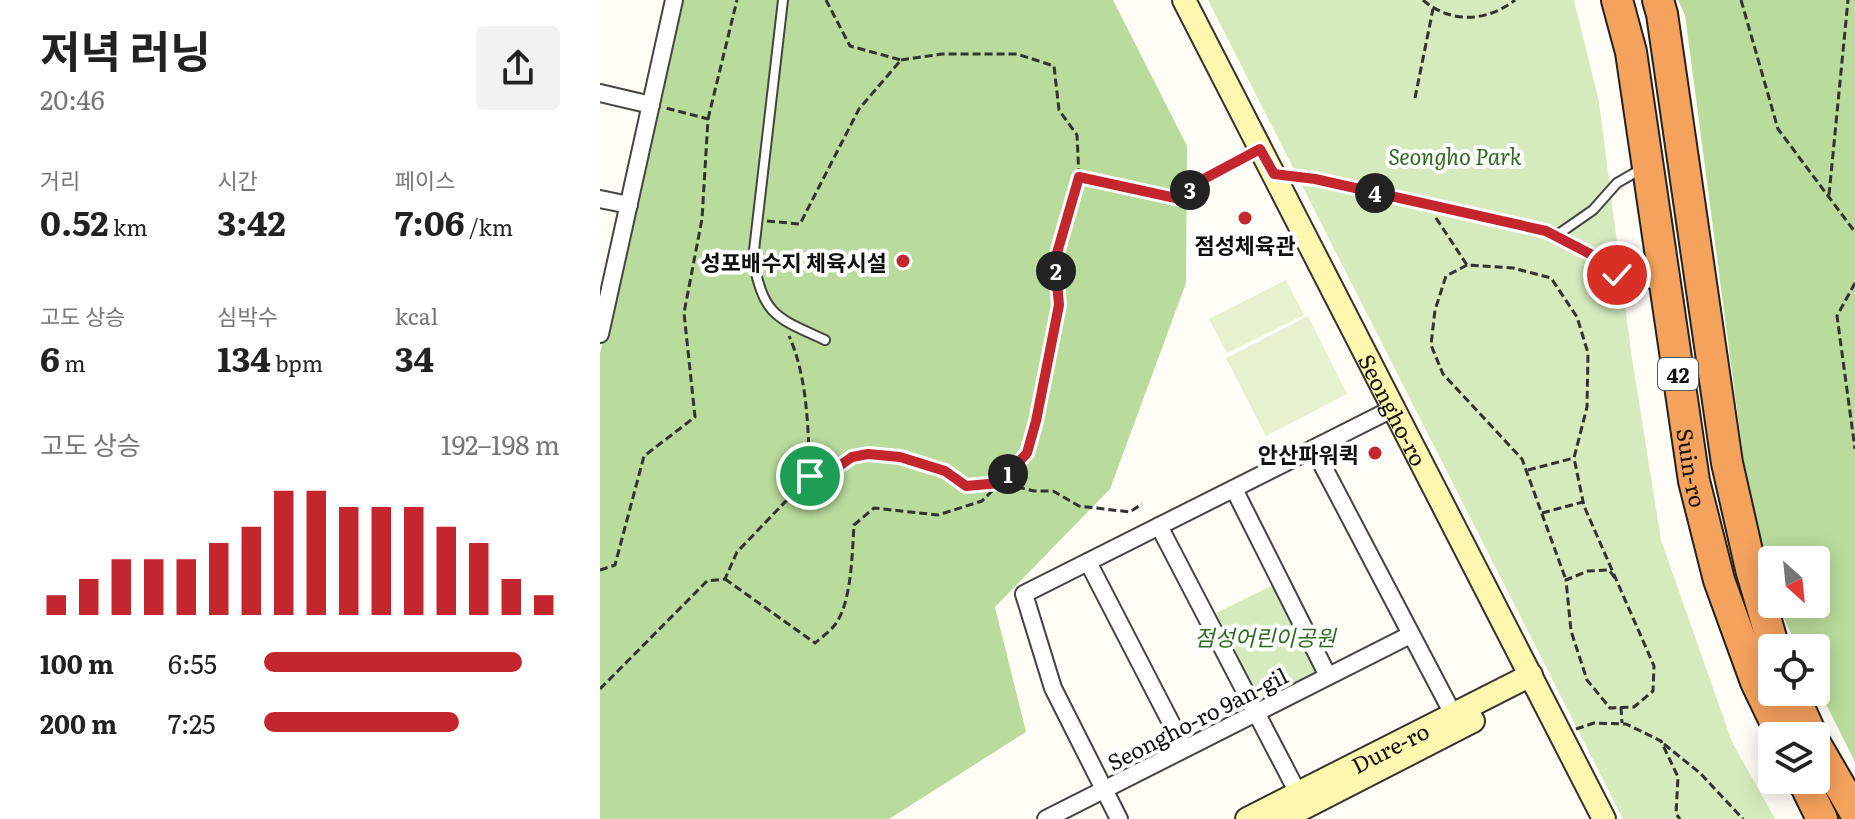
<!DOCTYPE html>
<html lang="ko">
<head>
<meta charset="utf-8">
<style>
  body { margin:0; font-family:Literata,"Noto Sans KR",serif; background:#f2f2f2; color:#222; height:100vh; display:flex; flex-direction:column; font-size:30px; white-space:nowrap }
  * { box-sizing:border-box; margin:0 }
  p { font-size:26px; color:#767676 }
  .icon { flex:none; width:44px; height:44px; fill:none; stroke:currentColor; stroke-width:2; stroke-linecap:round; stroke-linejoin:round }
  .map { position:relative; flex:1; overflow:hidden }
  .side { display:flex; flex-direction:column; background:#fff; width:600px }
  .side>* { flex:none }
  .needle { width:52px; rotate:153deg }
  .controls { position:absolute; left:1158px; top:546px; display:grid; gap:16px }
  .controls a { display:grid; place-items:center; width:72px; height:72px; border-radius:8px; background:#fff; box-shadow:0 4px 20px #0003; font-size:40px }
  .pin { position:absolute; display:grid; place-items:center; width:68px; height:68px; color:#fff; margin:-34px; border:4px solid #fff; border-radius:50%; box-shadow:0 2px 8px #0007 }
  .km { position:absolute; width:40px; height:40px; margin:-20px; border-radius:50%; background:#222; color:#fff; font-size:22px; line-height:40px; text-align:center }
  .round { display:grid; place-items:center; flex:none; width:84px; height:84px; border-radius:8px; background:#f2f2f2 }
  .head { display:flex; align-items:center; justify-content:space-between; height:136px; padding:0 40px }
  h1 { font-size:44px; font-weight:700; line-height:60px }
  .metrics { display:grid; grid-template-columns:repeat(3,1fr); gap:12px; height:136px; padding:8px 40px }
  .metrics div { display:grid; align-content:center }
  .metrics b { font-size:34px; font-weight:700 }
  .metrics small { font-size:22px; font-weight:400 }
  .metrics p { font-size:22px }
  .chart { height:224px; padding:16px 40px }
  .chart p { display:flex; justify-content:space-between }
  .chart svg { width:100%; height:144px; margin-top:8px; stroke:#c4262e; stroke-width:6 }
  ul { padding:0 40px; list-style:none; font-size:26px }
  li { display:grid; grid-template-columns:128px 96px 1fr; align-items:center; height:60px }
  li i { height:20px; border-radius:10px; background:#c4262e }
  main { display:flex; flex:1; min-height:0 }
  .map>svg:first-child { display:block }
  .green { fill:#d5ebbd }
  .forest { fill:#b9dc9c }
  .pitch { fill:#e6f2cf }
  .lines { fill:none; stroke-linecap:round; stroke-linejoin:round }
  .lane-casing { stroke:#444; stroke-width:12 }
  .street-casing { stroke:#444; stroke-width:20 }
  .secondary-casing { stroke:#333; stroke-width:26 }
  .highway-casing { stroke:#222; stroke-width:34 }
  .path { stroke:#333; stroke-width:3; stroke-dasharray:8 4; stroke-linecap:butt }
  .lane { stroke:#fff; stroke-width:8 }
  .street { stroke:#fff; stroke-width:16 }
  .secondary { stroke:#fff6b0; stroke-width:22 }
  .highway { stroke:#f5a25d; stroke-width:30 }
  .route-casing { stroke:#fff; stroke-width:16 }
  .route { stroke:#c4262e; stroke-width:10 }
  .poi-dot { fill:#c4262e; stroke:#fff; stroke-width:3 }
  .labels { text-anchor:middle; dominant-baseline:central; stroke-width:8; stroke-linejoin:round; paint-order:stroke }
  .shield { fill:#fff; stroke:#585858; stroke-width:2 }
  .shield-label { font-size:20px; font-weight:bold; fill:#111 }
  .park-label { font-size:22px; font-style:italic; fill:#2f6b1f; stroke:#fff }
  .poi-label { font-size:22px; font-weight:bold; fill:#111; stroke:#fff; text-anchor:end }
  .street-label { font-size:22px; fill:#111; stroke:#fff }
</style>
</head>
<body>
<main>
<section class="side">
<div class="head"><div><h1>저녁 러닝</h1><p>20:46</p></div><a class="round"><svg class="icon" aria-label="share" viewBox="0 0 24 24"><path d="M12 15V3M7 8l5-5 5 5M5 13v7h14v-7"/></svg></a></div>
<div class="metrics">
<div><p>거리</p><b>0.52<small> km</small></b></div>
<div><p>시간</p><b>3:42</b></div>
<div><p>페이스</p><b>7:06<small> /km</small></b></div>
</div>
<div class="metrics">
<div><p>고도 상승</p><b>6<small> m</small></b></div>
<div><p>심박수</p><b>134<small> bpm</small></b></div>
<div><p>kcal</p><b>34</b></div>
</div>
<div class="chart"><p><span>고도 상승</span>192–198 m</p>
<svg viewBox="0 0 160 44" preserveAspectRatio="none"><path d="M5 44V38M15 44V33M25 44V27M35 44V27M45 44V27M55 44V22M65 44V17M75 44V6M85 44V6M95 44V11M105 44V11M115 44V11M125 44V17M135 44V22M145 44V33M155 44V38"/></svg>
</div>
<ul>
<li><b>100 m</b>6:55<i style="width:87%"></i></li>
<li><b>200 m</b>7:25<i style="width:66%"></i></li>
</ul>
</section>
<div class="map">
<svg width="1255" height="819" viewBox="0 0 1255 819">
  <rect width="100%" height="100%" fill="#fffdf5"/>
  <g class="green">
    <polygon points="608,0 974,0 999,102 1031,352 1061,540 1132,742 1175,819 1023,819"/>
    <polygon points="677,583 718,666 715,676 667,699 657,696 616,613"/>
  </g>
  <g class="forest">
    <polygon points="81,0 513,0 587,146 586,283 510,489 395,607 426,732 289,819 0,819 0,353 18,285"/>
    <polygon points="1078,0 1255,0 1255,762 1216,684 1216,648 1198,648 1177,604 1216,604 1216,560 1172,560 1172,586 1150,508 1085,15"/>
  </g>
  <g class="pitch">
    <polygon points="686,280 704,315 627,353 609,319"/>
    <polygon points="708,316 747,394 666,436 626,358"/>
  </g>
  <g class="lines">
    <g class="lane-casing">
      <g id="lane">
        <path d="M183,0L153,259C164,316 175,317 225,340"/>
        <polyline points="1043,168 1017,183 993,210 957,235 996,257 1017,275 1059,286"/>
        <polyline points="676,175 715,179 957,235"/>
      </g>
    </g>
    <g class="street-casing">
      <g id="street">
        <polyline points="0,93 51,105"/>
        <polyline points="0,199 29,205"/>
        <polyline points="0,334 74,0"/>
        <polyline points="714,449 853,714"/>
        <polyline points="634,489 728,676"/>
        <polyline points="559,526 698,793"/>
        <polyline points="488,562 584,748"/>
        <polyline points="446,819 810,635"/>
        <polyline points="519,819 453,688 424,594 794,408"/>
      </g>
    </g>
    <g class="secondary-casing">
      <g id="secondary">
        <path id="s1" d="M584,0L1004,819"/>
        <path id="s2" d="M647,819L931,675"/>
        <polyline points="682,819 873,721"/>
      </g>
    </g>
    <g class="highway-casing">
      <g id="highway">
        <path id="s3" d="M1017,0L1031,52L1094,481L1119,580L1156,682L1182,736"/>
        <polyline points="1058,0 1062,14 1127,463 1151,569 1174,648"/>
        <polyline points="1192,692 1212,736"/>
        <polyline points="1216,745 1255,812"/>
        <polyline points="1203,780 1222,819"/>
      </g>
    </g>
    <g class="path">
      <path d="M823,0C851,24 887,22 915,0"/>
      <polyline points="1141,0 1178,129 1255,232"/>
      <polyline points="301,60 342,54 417,54 454,66 459,110 477,135 479,177 580,199 600,181 644,158"/>
      <polyline points="815,98 833,9"/>
      <polyline points="108,119 137,0"/>
      <polyline points="1229,195 1248,0"/>
      <polyline points="836,218 867,265 913,268 951,278 977,317 988,353 987,407 974,458 984,506 1054,666 1053,691 1034,707 1010,708 987,680 971,631 966,580 988,571 1009,570 1015,578"/>
      <polyline points="167,221 200,224 259,109 301,60 250,46 226,0"/>
      <polyline points="867,265 846,276 835,310 831,345 843,374 922,459 966,580"/>
      <polyline points="1255,283 1237,316 1255,449"/>
      <polyline points="928,470 974,458"/>
      <polyline points="210,476 238,467 252,457 268,454 300,457 345,471 366,486 400,483 427,453 436,421 459,305 455,260 479,177"/>
      <polyline points="942,513 983,502"/>
      <polyline points="0,570 15,565 44,456 95,417 84,313 102,219 108,119 66,108"/>
      <path d="M125,579L215,643C221,638 229,632 234,626C252,604 252,553 254,525L274,508L338,515L382,501L400,483L434,491H453L479,506L530,512L542,504"/>
      <path d="M0,689L107,581L125,579L137,552L210,476C208,430 208,378 189,336"/>
      <polyline points="1021,707 1022,723"/>
      <polyline points="976,729 994,723 1026,724 1061,741 1078,777 1076,814 1080,819"/>
      <polyline points="1064,744 1100,773 1143,819"/>
    </g>
    <use href="#lane" class="lane"/>
    <use href="#street" class="street"/>
    <use href="#secondary" class="secondary"/>
    <use href="#highway" class="highway"/>
  </g>
  <g class="lines">
    <g class="route-casing">
      <polyline id="route" points="210,476 238,467 252,457 268,454 300,457 345,471 366,486 400,483 427,453 436,421 459,305 455,260 479,177 580,199 600,181 660,149 674,174 715,179 946,231 996,257 1017,275"/>
    </g>
    <use href="#route" class="route"/>
  </g>
  <g class="poi-dot">
    <circle cx="645" cy="218" r="8"/>
    <circle cx="303" cy="261" r="8"/>
    <circle cx="775" cy="453" r="8"/>
  </g>
  <g class="labels">
    <rect class="shield" x="1058" y="358" width="40" height="32" rx="6"/>
    <g class="shield-label">
      <text x="1078" y="374">42</text>
    </g>
    <g class="park-label">
      <text x="855" y="155">Seongho Park</text>
      <text x="665" y="636">점성어린이공원</text>
    </g>
    <g class="poi-label">
      <text x="645" y="244" text-anchor="middle">점성체육관</text>
      <text x="287" y="261">성포배수지 체육시설</text>
      <text x="759" y="453">안산파워퀵</text>
    </g>
    <g class="street-label">
      <text stroke="none"><textPath href="#s1" startOffset="460">Seongho-ro</textPath></text>
      <text stroke="none"><textPath href="#s3" startOffset="474">Suin-ro</textPath></text>
      <text transform="translate(597 718) rotate(-27)">Seongho-ro 9an-gil</text>
      <text stroke="none"><textPath href="#s2" startOffset="160">Dure-ro</textPath></text>
    </g>
  </g>
</svg>
<div class="controls">
<a><svg class="needle" viewBox="-14 -14 28 28"><path d="M0-13l5 13h-10z" fill="#e53935"/><path d="M0 13l5-13h-10z" fill="#767676"/></svg></a>
<a><svg class="icon" aria-label="locate" viewBox="0 0 24 24"><circle cx="12" cy="12" r="6"/><path d="M12 2v4M12 18v4M2 12h4M18 12h4"/></svg></a>
<a><svg class="icon" aria-label="layers" viewBox="0 0 24 24"><path d="M12 4l9 5-9 5-9-5zM3 14l9 5 9-5"/></svg></a>
</div>
<div class="pin" style="left:210px;top:476px;background:#1e9e55"><svg class="icon" aria-label="arrive" viewBox="0 0 24 24"><path d="M6 21V4h12l-3 4 3 4H6"/></svg></div>
<div class="pin" style="left:1017px;top:275px;background:#d93025"><svg class="icon" aria-label="check" viewBox="0 0 24 24"><path d="M5 12l5 5 9-10"/></svg></div>
<b class="km" style="left:408px;top:474px">1</b>
<b class="km" style="left:456px;top:271px">2</b>
<b class="km" style="left:590px;top:190px">3</b>
<b class="km" style="left:775px;top:193px">4</b>
</div>
</main>
</body>
</html>
